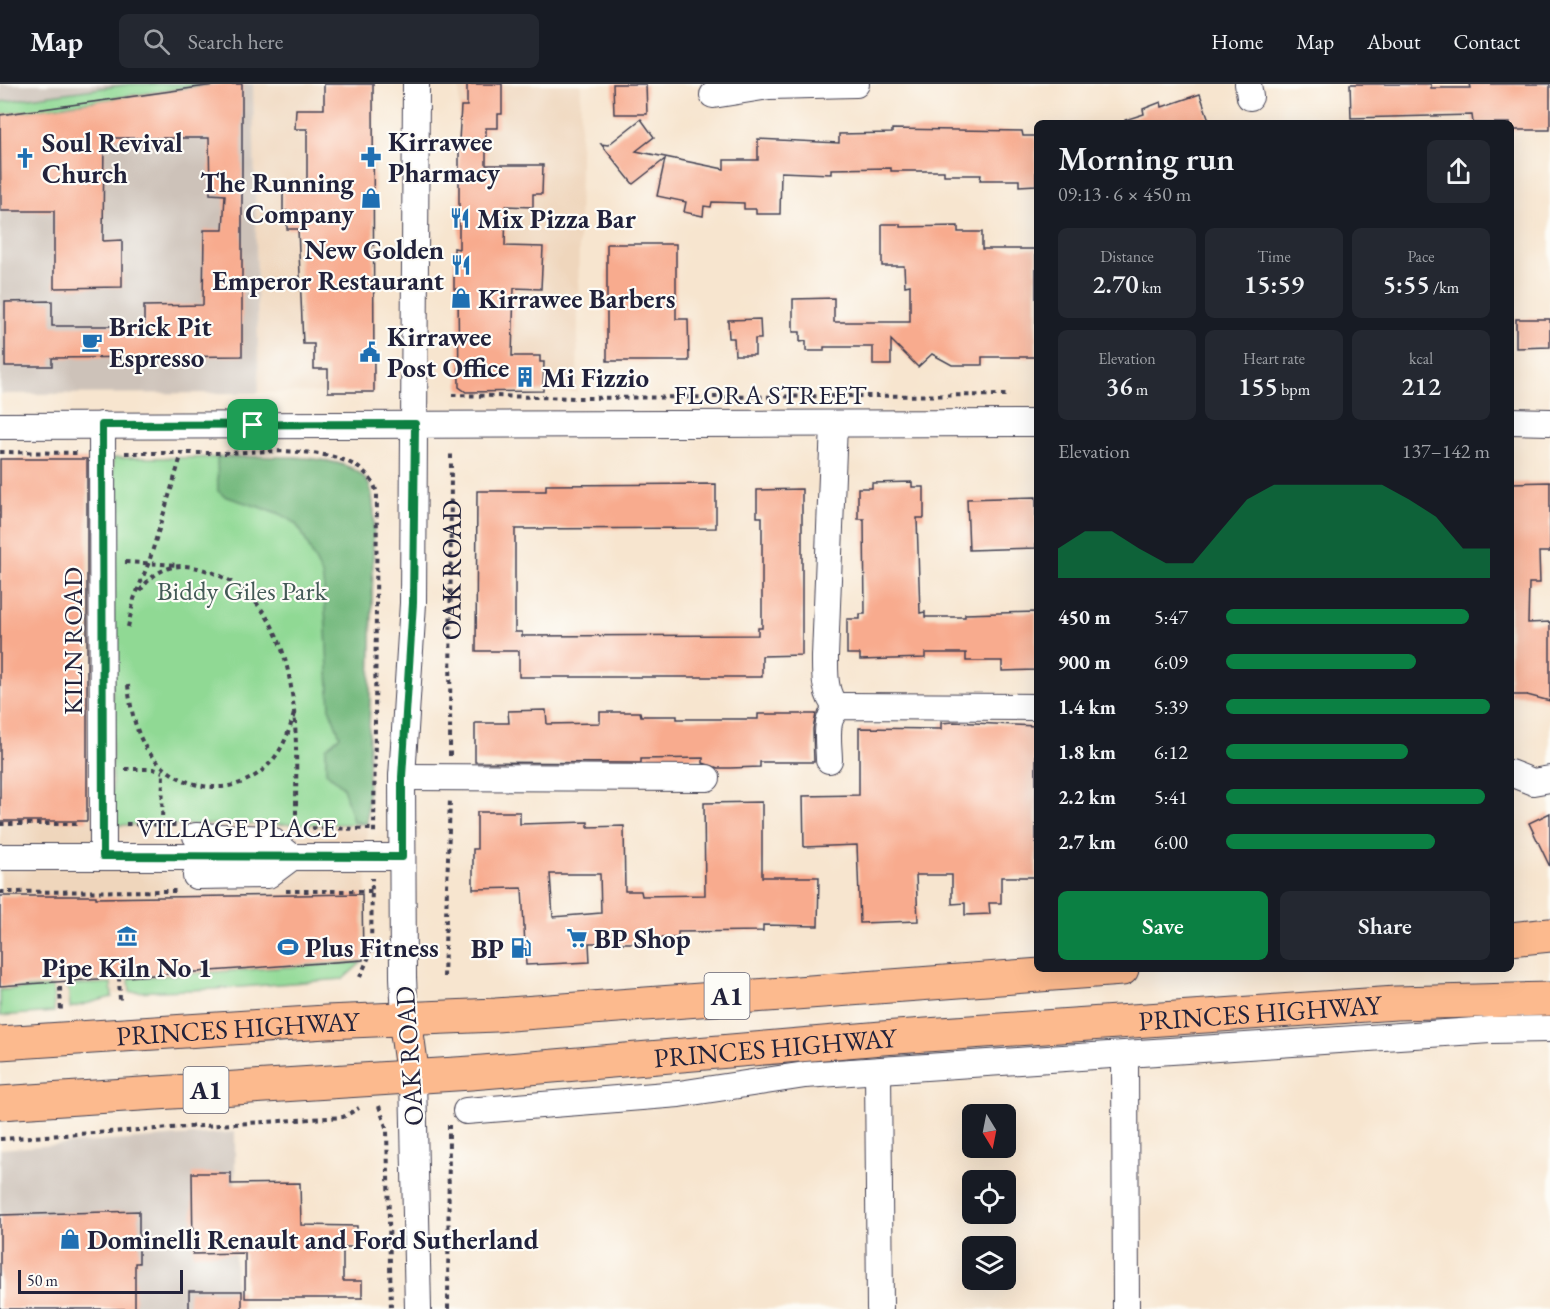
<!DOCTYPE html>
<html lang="en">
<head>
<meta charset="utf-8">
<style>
  body { margin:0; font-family:"EB Garamond",serif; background:#242831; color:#f1f3f6; height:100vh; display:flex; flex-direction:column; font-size:22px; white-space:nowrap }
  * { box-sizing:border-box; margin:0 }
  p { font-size:20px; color:#9ea1a6 }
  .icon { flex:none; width:33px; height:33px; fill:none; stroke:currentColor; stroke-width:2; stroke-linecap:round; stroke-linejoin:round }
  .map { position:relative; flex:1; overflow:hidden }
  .panel { position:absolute; left:1034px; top:36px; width:480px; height:852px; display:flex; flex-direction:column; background:#171b24; border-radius:9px; box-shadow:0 6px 24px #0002 }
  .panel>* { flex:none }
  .needle { width:39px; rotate:170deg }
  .tools { position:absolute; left:962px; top:1020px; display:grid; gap:12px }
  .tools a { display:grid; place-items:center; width:54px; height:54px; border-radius:9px; background:#171b24; box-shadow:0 6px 24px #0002; font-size:30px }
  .scale { position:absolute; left:18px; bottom:15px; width:165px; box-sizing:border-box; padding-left:6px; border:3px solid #22223b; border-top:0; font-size:16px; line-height:21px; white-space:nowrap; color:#22223b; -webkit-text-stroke:4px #fdfcf7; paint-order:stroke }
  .pin { position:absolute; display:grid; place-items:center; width:51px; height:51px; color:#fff; margin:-26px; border-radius:12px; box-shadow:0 3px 9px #0006 }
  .round { display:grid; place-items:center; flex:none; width:63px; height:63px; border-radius:9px; background:#242831 }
  .overview { display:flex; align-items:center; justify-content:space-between; height:102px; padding:0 24px }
  h1 { font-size:33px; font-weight:600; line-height:45px }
  .figures { display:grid; grid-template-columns:repeat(3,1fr); gap:9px; height:102px; padding:6px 24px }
  .figures div { display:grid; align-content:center; border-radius:9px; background:#242831; text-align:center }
  .figures b { font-size:26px; font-weight:600 }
  .figures small { font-size:16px; font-weight:400 }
  .figures p { font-size:16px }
  .chart { height:168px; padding:12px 24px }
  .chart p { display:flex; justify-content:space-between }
  .chart svg { width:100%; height:108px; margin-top:6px; fill:#0b8043; opacity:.7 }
  .primary-button { display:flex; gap:12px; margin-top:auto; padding:12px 24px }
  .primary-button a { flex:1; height:69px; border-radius:9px; background:#0b8043; color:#fff; font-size:24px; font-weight:600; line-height:69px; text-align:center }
  .primary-button a+a { background:#242831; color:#f1f3f6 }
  ul { padding:0 24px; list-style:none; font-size:20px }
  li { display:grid; grid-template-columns:96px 72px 1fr; align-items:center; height:45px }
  li i { height:15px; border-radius:8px; background:#0b8043 }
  header { display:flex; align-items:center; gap:36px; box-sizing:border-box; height:84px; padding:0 30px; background:#171b24; border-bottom:2px solid #363941 }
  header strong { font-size:28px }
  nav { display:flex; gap:33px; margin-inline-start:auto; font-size:21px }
  .search { width:420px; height:54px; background:#242831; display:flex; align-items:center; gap:15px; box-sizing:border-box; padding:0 21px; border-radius:9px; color:#9ea1a6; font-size:22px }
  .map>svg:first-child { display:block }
  .built { fill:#efd6bc }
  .industrial { fill:#cdc2b9 }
  .green { fill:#90d994; stroke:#597e68; stroke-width:1.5 }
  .forest { fill:#74b97e; stroke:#4b6e5c; stroke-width:1.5 }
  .building { fill:#f8ab8e; fill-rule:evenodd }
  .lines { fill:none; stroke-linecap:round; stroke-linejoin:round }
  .minor-casing { stroke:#423f51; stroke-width:28 }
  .highway-casing { stroke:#423f51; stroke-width:35 }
  .path { stroke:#423f51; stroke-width:4; stroke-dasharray:4.5 4.5; stroke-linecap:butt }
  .minor { stroke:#fff; stroke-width:26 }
  .highway { stroke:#fcba8e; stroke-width:33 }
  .route-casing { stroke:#fff; stroke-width:12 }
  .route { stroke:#0b8043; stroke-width:8 }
  .labels { text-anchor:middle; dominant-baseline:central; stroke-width:4.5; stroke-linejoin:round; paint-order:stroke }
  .shield { fill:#fdfcf7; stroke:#646373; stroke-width:1.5 }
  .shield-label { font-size:26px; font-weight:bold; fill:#22223b }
  .poi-label { font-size:27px; font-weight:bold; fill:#22223b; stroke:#fdfcf7; text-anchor:start }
  .street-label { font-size:27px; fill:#22223b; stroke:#fdfcf7 }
  .park-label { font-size:27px; fill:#435956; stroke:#fdfcf7 }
</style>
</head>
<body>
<header>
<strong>Map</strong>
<div class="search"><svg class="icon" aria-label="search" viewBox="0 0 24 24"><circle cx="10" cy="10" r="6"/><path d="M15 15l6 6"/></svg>Search here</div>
<nav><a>Home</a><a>Map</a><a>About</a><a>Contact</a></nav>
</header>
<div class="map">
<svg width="1550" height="1225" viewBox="0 0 1550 1225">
  <rect width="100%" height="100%" fill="#fdfcf7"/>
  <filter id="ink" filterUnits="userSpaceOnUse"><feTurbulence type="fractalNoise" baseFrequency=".0167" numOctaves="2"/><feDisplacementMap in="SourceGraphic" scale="12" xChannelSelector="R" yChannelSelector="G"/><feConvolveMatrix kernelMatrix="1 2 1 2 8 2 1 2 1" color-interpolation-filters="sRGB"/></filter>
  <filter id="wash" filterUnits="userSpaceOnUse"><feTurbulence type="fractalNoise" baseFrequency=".008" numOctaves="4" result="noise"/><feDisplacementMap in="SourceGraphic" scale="24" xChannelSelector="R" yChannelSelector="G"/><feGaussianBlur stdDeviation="1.35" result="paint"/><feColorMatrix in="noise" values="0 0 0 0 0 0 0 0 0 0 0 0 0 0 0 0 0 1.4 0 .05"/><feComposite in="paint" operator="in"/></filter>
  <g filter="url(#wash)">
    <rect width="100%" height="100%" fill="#f7e5cf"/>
    <g class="built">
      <polygon points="253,0 375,0 375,308 259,309"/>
      <polygon points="459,0 581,0 577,308 460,308"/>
      <polygon points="113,374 112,741 367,740 366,864 352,887 331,895 105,911 50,927 0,930 0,375"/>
    </g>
    <g class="industrial">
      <polygon points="0,0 128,0 0,17"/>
      <polygon points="210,0 253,0 259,309 0,310 0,31"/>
      <polygon points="235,1048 235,1225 0,1225 0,1065"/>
    </g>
    <g class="green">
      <polygon points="131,0 210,0 0,31 0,18"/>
      <path d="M296,373C317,375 353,377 366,396C373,404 372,417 374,428L367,740L112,741L113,374Z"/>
      <polygon points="362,878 343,895 215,905 130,908 129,894"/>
      <polygon points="111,899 112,913 70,924 68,901"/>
      <polygon points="53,903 54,928 0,932 0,906"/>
    </g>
    <path class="forest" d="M217,373C251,373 345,366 366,396C373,405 372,417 374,428L367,740L353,737L343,703L326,688V664L340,652L330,626L324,504L322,491L301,447L294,438L278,429L224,412L218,407Z"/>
    <g id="blocks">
      <g class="building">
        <polygon points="221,0 242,0 242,272 52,274 52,282 5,282 5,218 52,217 52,242 144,242 144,222 203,221 204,146 223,146 225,111 210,110 209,54 104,54 103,157 122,156 122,203 54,204 54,127 1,127 0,31"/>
        <polygon points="324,0 373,0 374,308 328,308 328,285 314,285 314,260 303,260 298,145 287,145 287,127 283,127 283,106 307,106 307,45 295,45 296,25 324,25"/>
        <polygon points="467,0 502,0 502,30 498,30 498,44 486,44 486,81 543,81 542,110 533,110 533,123 506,122 505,162 543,163 541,205 514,204 512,272 540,272 540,278 544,278 543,307 466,308 459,303 458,205 454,205 454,164 459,165 459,57 461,22 467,22"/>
        <polygon points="613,0 646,0 647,30 614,30"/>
        <polygon points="1350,0 1431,0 1431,4 1471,4 1470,0 1550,0 1550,46 1510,46 1510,39 1473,39 1472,31 1351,34"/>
        <polygon points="1200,10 1210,39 1125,39 1125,36 1144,30 1143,25 1161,18 1162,23"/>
        <polygon points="641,35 654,53 636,67 724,85 724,76 758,76 758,55 839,59 839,50 892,49 892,45 1022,47 1023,52 1036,52 1036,101 1019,102 1019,96 980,96 981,91 944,91 944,87 891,87 891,84 831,85 831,90 781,88 780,130 756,130 756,125 744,125 744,119 712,118 711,123 704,122 703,132 684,128 686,118 657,112 665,75 633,100 601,60 608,61"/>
        <polygon points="882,140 900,140 900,143 958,142 958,148 982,148 982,165 1036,165 1036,273 982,273 982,281 952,281 932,270 918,283 891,256 891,281 873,281 873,263 824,263 824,267 806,267 806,257 800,258 800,248 793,248 793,215 834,214 834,238 910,238 910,201 905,202 904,182 882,182"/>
        <polygon points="607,160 676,160 676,235 688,235 689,277 607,277"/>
        <polygon points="760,235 761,255 755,255 755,271 735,271 734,254 729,254 728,236"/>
        <polygon points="1516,235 1550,235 1550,263 1516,264"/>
        <rect x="0" y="375" width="87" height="362"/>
        <polygon points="912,398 912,403 924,403 924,434 917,434 920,529 925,528 925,533 965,533 965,530 1036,528 1036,586 1002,587 1002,577 966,577 966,569 925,569 925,574 860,576 860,570 847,570 847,535 860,535 860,530 865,530 864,435 858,435 858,404 872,404 872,399"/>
        <polygon points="1550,398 1550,468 1539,468 1540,499 1529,499 1528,539 1550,538 1550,617 1527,611 1510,611 1510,399"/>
        <polygon points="716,400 716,444 515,445 515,548 522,548 522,552 758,551 758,544 762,544 762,433 757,433 757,406 802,405 802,571 762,572 762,593 519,593 519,567 476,567 477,407 546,407 546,401"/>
        <polygon points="1036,413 1036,464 969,466 967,415"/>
        <polygon points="546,626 547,640 600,639 600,628 640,628 641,632 677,632 677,635 758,635 758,630 816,630 813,645 814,678 760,678 760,683 730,684 718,684 703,679 703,674 641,675 641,679 475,678 475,639 509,639 508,627"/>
        <polygon points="954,638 1036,642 1036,793 1001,793 1001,819 989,819 990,830 965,831 965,819 952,820 952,791 916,791 918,837 860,839 857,761 804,763 803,712 859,711 859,644 941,645 941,639"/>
        <path d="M762,718V793H819L818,842L763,841V847L678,848V854H642L643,859H589L590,878L526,881L522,804L473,805V765H477V728H520V740L588,738V743L624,742L625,807H641L642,812L705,811L704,719ZM550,790H600L601,829L553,833Z"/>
        <polygon points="1550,729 1550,783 1529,739"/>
        <polygon points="362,810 363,876 0,902 0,812 96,812 96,814"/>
        <polygon points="192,1089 231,1089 231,1100 300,1099 301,1141 357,1142 357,1163 343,1163 343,1197 362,1197 362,1214 245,1214 245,1169 193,1170"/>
        <polygon points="139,1127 139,1179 135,1179 135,1225 0,1225 0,1131"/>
        <rect x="189" y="1207" width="53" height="18"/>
      </g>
    </g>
  </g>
  <g filter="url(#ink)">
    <use href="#blocks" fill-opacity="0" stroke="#423f51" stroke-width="1.5"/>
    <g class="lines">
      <g class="minor-casing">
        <g id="minor">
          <polyline points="1248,0 1250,13"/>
          <polyline points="713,11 769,2 856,0"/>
          <polyline points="1510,337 1550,338"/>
          <path d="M834,340L825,573C825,591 824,610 837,624"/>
          <polyline points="102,341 103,773"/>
          <polyline points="0,342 1036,339"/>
          <path d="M829,676C829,659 822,629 843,622L1036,623"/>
          <polyline points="1510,689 1533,698 1550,695"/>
          <polyline points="402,693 707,694"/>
          <polyline points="196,752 270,755 292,773 268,791 196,792"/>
          <polyline points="0,773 402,773"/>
          <polyline points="405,935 403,893 402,693 413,519 416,0"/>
          <polyline points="1125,972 1126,1225"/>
          <polyline points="878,987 880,1225"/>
          <polyline points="413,993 418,1225"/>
          <polyline points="466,1027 679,1010 805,991 1490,946 1550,945"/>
        </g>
      </g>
      <g class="highway-casing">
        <g id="highway">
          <polyline points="1510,855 1550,851"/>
          <polyline points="405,935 413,993"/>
          <path id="s2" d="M0,959L326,938L496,931L1122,885"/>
          <path id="s3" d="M0,1019L471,989L882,954L1396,919L1550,915"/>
        </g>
      </g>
      <g class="path">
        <polyline points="452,311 577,314 1010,311"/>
        <polyline points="0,368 79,369"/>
        <path d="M125,369C158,369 190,369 223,369C263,368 365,356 377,410L374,751"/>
        <polyline points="125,478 177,481"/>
        <path d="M140,507C154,486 174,478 198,484C311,513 295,656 296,745"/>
        <polyline points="128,543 134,515 149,478 182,369"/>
        <path d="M128,601C130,621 134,641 143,659C167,702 225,719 264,685C281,670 289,650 294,629"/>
        <path id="s1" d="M450,672L451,367"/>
        <polyline points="125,685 153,685 163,688"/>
        <polyline points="0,740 80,740"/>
        <polyline points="126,740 176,741"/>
        <polyline points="162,741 163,687"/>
        <polyline points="294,744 374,745"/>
        <polyline points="286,807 372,807"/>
        <polyline points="0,808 179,807"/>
        <polyline points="119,893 120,917"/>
        <polyline points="360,893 371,868 372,794"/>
        <polyline points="444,893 450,715"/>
        <polyline points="60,903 61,928"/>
        <polyline points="379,1022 387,1046 391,1225"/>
        <polyline points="0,1055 343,1033 359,1024"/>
        <polyline points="448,1225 449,1041"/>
      </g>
      <use href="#minor" class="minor"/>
      <use href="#highway" class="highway"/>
    </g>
  </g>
  <g class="lines" filter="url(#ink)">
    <g class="route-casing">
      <polygon id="route" points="415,340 413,519 402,693 402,773 103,772 102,341"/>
    </g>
    <use href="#route" class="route"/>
  </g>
  <defs>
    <g id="pharmacy-bare" transform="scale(1.62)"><path d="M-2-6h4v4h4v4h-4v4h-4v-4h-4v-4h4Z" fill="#1f6fb2" stroke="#fdfcf7" stroke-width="2.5" paint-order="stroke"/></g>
    <g id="church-bare" transform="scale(1.62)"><path d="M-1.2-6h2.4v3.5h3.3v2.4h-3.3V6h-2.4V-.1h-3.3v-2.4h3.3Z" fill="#1f6fb2" stroke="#fdfcf7" stroke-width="2.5" paint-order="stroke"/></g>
    <g id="shop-bare" transform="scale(1.62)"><path d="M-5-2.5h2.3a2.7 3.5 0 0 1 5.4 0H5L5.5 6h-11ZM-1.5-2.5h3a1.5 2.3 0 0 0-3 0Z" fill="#1f6fb2" stroke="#fdfcf7" stroke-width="2.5" paint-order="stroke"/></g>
    <g id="restaurant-bare" transform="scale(1.62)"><path d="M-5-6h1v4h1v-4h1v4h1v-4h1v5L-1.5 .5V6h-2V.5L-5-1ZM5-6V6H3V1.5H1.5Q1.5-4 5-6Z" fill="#1f6fb2" stroke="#fdfcf7" stroke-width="2.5" paint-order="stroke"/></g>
    <g id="cafe-bare" transform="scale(1.62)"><path d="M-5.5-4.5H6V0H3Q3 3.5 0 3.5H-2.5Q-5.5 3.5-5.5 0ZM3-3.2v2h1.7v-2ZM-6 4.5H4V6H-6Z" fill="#1f6fb2" stroke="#fdfcf7" stroke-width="2.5" paint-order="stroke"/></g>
    <g id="civic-bare" transform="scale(1.62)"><path d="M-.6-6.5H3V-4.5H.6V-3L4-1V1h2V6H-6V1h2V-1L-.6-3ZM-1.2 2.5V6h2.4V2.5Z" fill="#1f6fb2" stroke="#fdfcf7" stroke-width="2.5" paint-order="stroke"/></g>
    <g id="building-bare" transform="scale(1.62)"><path d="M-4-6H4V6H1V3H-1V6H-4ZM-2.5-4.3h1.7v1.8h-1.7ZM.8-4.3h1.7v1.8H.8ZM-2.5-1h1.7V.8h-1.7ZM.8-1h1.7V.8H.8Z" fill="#1f6fb2" stroke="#fdfcf7" stroke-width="2.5" paint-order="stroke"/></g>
    <g id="museum-bare" transform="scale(1.62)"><path d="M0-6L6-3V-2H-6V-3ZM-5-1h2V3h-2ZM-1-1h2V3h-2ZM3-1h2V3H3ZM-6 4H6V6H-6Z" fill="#1f6fb2" stroke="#fdfcf7" stroke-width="2.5" paint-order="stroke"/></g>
    <g id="supermarket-bare" transform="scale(1.62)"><path d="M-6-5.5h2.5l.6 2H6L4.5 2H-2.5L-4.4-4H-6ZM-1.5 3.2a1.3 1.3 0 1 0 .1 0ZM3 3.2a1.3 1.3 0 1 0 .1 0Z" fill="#1f6fb2" stroke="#fdfcf7" stroke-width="2.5" paint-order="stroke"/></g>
    <g id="stadium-bare" transform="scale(1.62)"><path d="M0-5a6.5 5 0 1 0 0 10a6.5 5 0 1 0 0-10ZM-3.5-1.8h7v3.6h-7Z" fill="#1f6fb2" stroke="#fdfcf7" stroke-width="2.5" paint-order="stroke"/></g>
    <g id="fuel-bare" transform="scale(1.62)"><path d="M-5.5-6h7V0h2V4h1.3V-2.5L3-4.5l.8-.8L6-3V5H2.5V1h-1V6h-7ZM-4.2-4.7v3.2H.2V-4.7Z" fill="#1f6fb2" stroke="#fdfcf7" stroke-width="2.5" paint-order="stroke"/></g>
  </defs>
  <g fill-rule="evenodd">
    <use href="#pharmacy-bare" x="371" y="73"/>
    <use href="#church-bare" x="25" y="74"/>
    <use href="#shop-bare" x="371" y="114"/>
    <use href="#restaurant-bare" x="460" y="134"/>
    <use href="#restaurant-bare" x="461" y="181"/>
    <use href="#shop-bare" x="461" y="214"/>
    <use href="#cafe-bare" x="92" y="258"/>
    <use href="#civic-bare" x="370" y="268"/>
    <use href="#building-bare" x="525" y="293"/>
    <use href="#museum-bare" x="127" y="852"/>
    <use href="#supermarket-bare" x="577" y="854"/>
    <use href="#stadium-bare" x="288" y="863"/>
    <use href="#fuel-bare" x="521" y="864"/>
    <use href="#shop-bare" x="70" y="1155"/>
  </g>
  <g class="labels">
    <g class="shield">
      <rect x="704.5" y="889" width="45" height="46" rx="4.5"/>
      <rect x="183.5" y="983" width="45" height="46" rx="4.5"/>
    </g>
    <g class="shield-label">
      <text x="727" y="912">A1</text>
      <text x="206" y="1006">A1</text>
    </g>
    <g class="poi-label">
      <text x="388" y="57">Kirrawee<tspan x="388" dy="31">Pharmacy</tspan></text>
      <text x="42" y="58">Soul Revival<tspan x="42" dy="31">Church</tspan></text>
      <text x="354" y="98" text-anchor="end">The Running<tspan x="354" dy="31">Company</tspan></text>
      <text x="477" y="134">Mix Pizza Bar</text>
      <text x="444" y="165" text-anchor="end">New Golden<tspan x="444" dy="31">Emperor Restaurant</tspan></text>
      <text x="478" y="214">Kirrawee Barbers</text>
      <text x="109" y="242">Brick Pit<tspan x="109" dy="31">Espresso</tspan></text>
      <text x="387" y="252">Kirrawee<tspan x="387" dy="31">Post Office</tspan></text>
      <text x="542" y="293">Mi Fizzio</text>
      <text x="594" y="854">BP Shop</text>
      <text x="305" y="863">Plus Fitness</text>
      <text x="504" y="864" text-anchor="end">BP</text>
      <text x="127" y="883" text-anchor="middle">Pipe Kiln No 1</text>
      <text x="87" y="1155">Dominelli Renault and Ford Sutherland</text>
    </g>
    <g class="street-label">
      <text x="770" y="310">FLORA STREET</text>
      <text stroke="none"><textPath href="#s1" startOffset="186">OAK ROAD</textPath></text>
      <text transform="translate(72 557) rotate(-90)">KILN ROAD</text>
      <text x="237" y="743">VILLAGE PLACE</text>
      <text stroke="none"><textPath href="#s3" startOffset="1263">PRINCES HIGHWAY</textPath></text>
      <text stroke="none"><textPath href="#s2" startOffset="238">PRINCES HIGHWAY</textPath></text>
      <text stroke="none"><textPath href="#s3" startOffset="777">PRINCES HIGHWAY</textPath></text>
      <text transform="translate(409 972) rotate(-94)">OAK ROAD</text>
    </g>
    <g class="park-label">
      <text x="242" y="506">Biddy Giles Park</text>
    </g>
  </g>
</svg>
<div class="tools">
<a><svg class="needle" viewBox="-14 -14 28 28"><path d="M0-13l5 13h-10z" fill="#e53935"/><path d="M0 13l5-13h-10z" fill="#9ea1a6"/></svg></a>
<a><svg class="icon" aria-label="locate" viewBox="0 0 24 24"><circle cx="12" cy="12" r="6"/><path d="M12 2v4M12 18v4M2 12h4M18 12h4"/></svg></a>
<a><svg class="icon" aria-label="layers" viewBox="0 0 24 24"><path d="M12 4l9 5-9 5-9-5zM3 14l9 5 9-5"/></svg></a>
</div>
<div class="scale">50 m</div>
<div class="pin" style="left:253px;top:341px;background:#1e9e55"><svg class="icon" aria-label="arrive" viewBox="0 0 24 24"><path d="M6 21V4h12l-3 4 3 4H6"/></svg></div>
<section class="panel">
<div class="overview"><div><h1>Morning run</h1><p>09:13 · 6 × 450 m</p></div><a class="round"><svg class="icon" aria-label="share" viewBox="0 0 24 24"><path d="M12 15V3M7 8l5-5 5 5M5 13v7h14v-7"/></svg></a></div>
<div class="figures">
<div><p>Distance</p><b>2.70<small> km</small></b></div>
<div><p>Time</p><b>15:59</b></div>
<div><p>Pace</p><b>5:55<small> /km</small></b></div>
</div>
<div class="figures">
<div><p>Elevation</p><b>36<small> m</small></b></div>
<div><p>Heart rate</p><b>155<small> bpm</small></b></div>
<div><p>kcal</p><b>212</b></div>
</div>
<div class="chart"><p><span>Elevation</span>137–142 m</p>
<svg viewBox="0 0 160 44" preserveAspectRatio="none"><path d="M0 44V32L10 25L20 25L30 32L40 38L50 38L60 25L70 12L80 6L90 6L100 6L110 6L120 6L130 12L140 19L150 32L160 32V44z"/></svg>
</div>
<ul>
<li><b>450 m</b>5:47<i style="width:92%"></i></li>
<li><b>900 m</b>6:09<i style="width:72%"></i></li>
<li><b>1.4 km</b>5:39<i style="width:100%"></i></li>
<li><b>1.8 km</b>6:12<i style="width:69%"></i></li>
<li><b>2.2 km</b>5:41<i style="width:98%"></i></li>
<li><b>2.7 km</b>6:00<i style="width:79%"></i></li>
</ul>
<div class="primary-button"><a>Save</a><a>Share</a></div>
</section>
</div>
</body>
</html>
